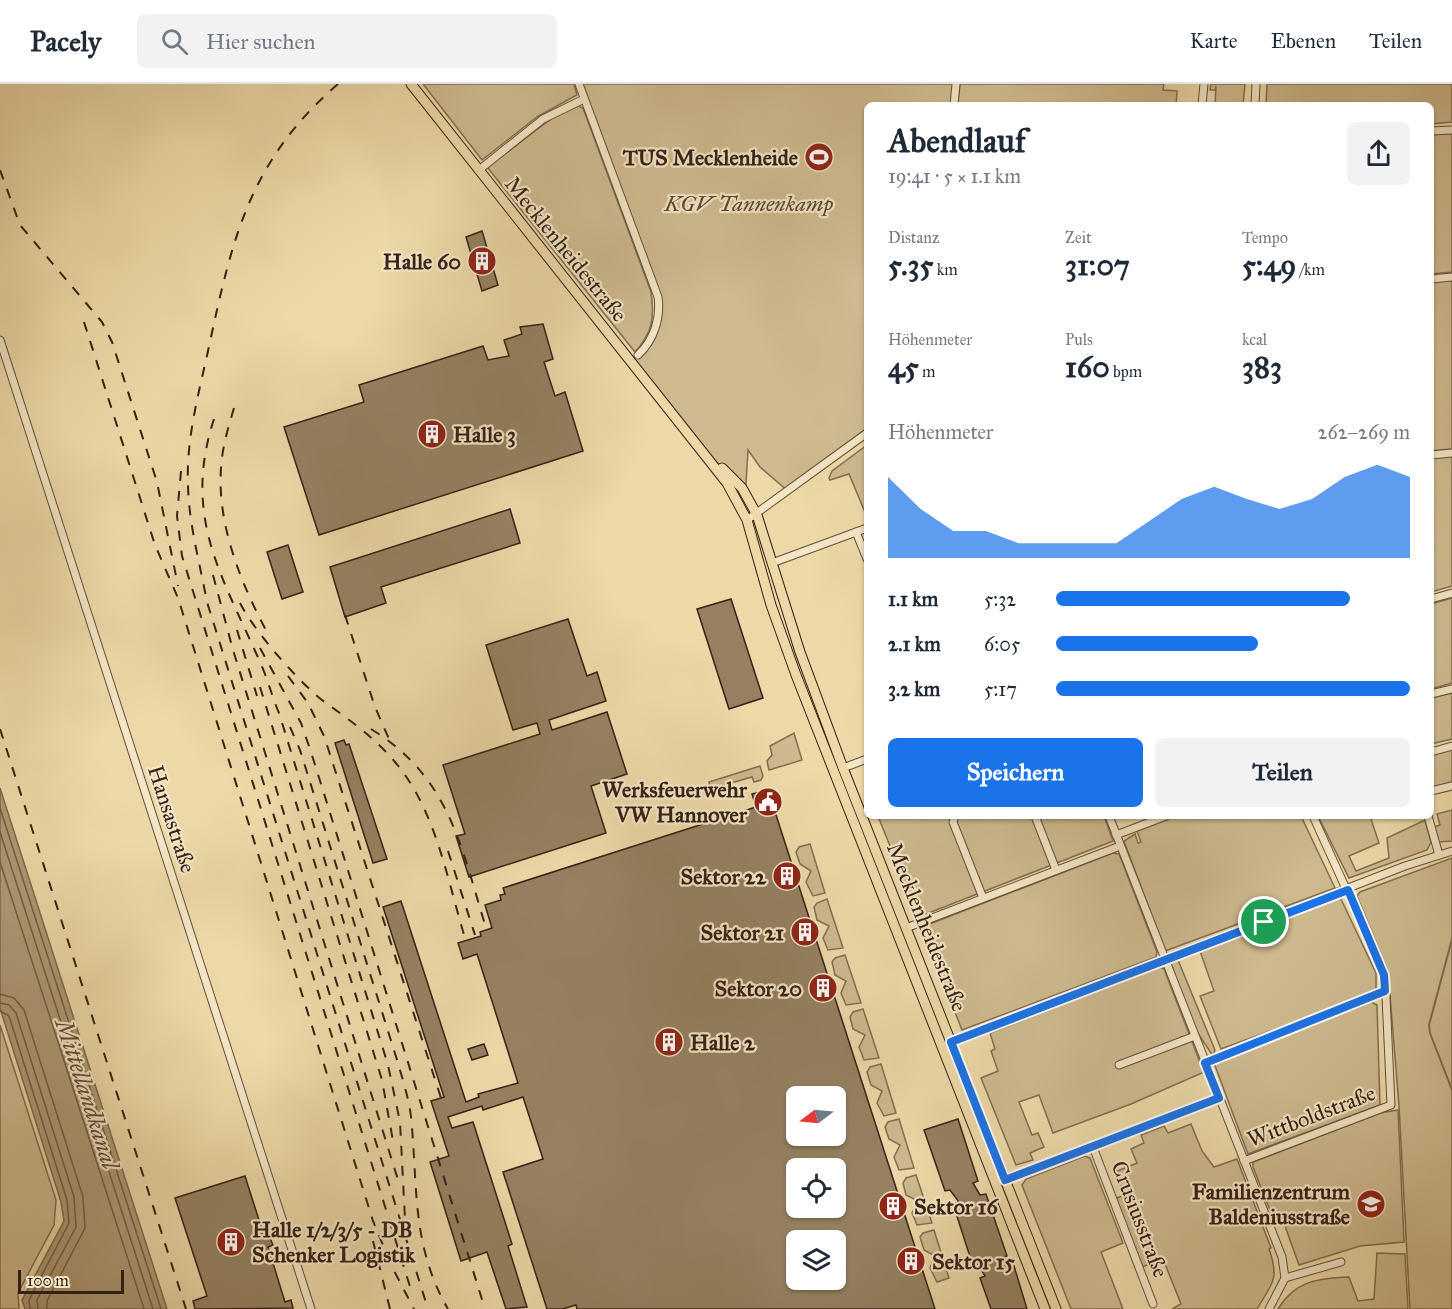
<!DOCTYPE html>
<html lang="de">
<head>
<meta charset="utf-8">
<style>
  body { margin:0; font-family:"IM FELL Great Primer",serif; background:#f2f2f3; color:#1f2937; height:100vh; display:flex; flex-direction:column; font-size:22px; white-space:nowrap }
  * { box-sizing:border-box; margin:0 }
  p { font-size:20px; color:#747a83 }
  .icon { flex:none; width:33px; height:33px; fill:none; stroke:currentColor; stroke-width:2; stroke-linecap:round; stroke-linejoin:round }
  .map { position:relative; flex:1; overflow:hidden }
  .side { position:absolute; left:864px; top:18px; width:570px; height:717px; display:flex; flex-direction:column; background:#fff; border-radius:9px; box-shadow:0 2px 4px #0004 }
  .side>* { flex:none }
  .needle { width:39px; rotate:254deg }
  .fabs { position:absolute; left:786px; top:1002px; display:grid; gap:12px }
  .fabs a { display:grid; place-items:center; width:60px; height:60px; border-radius:9px; background:#fff; box-shadow:0 2px 4px #0004; font-size:30px }
  .scale { position:absolute; left:18px; bottom:15px; width:106px; box-sizing:border-box; padding-left:6px; border:3px solid #352116; border-top:0; font-size:16px; line-height:21px; white-space:nowrap; color:#352116; -webkit-text-stroke:4px #f3e6c6; paint-order:stroke }
  .pin { position:absolute; display:grid; place-items:center; width:51px; height:51px; color:#fff; margin:-26px; border:3px solid #fff; border-radius:50%; box-shadow:0 2px 6px #0007 }
  .round { display:grid; place-items:center; flex:none; width:63px; height:63px; border-radius:9px; background:#f2f2f3 }
  .headline { display:flex; align-items:center; justify-content:space-between; height:102px; padding:0 24px }
  h1 { font-size:33px; font-weight:800; line-height:45px }
  .figures { display:grid; grid-template-columns:repeat(3,1fr); gap:9px; height:102px; padding:6px 24px }
  .figures div { display:grid; align-content:center }
  .figures b { font-size:30px; font-weight:800 }
  .figures small { font-size:16px; font-weight:400 }
  .figures p { font-size:16px }
  .chart { height:168px; padding:12px 24px }
  .chart p { display:flex; justify-content:space-between }
  .chart svg { width:100%; height:108px; margin-top:6px; fill:#1a73e8; opacity:.7 }
  .cta { display:flex; gap:12px; margin-top:auto; padding:12px 24px }
  .cta a { flex:1; height:69px; border-radius:9px; background:#1a73e8; color:#fff; font-size:24px; font-weight:800; line-height:69px; text-align:center }
  .cta a+a { background:#f2f2f3; color:#1f2937 }
  ul { padding:0 24px; list-style:none; font-size:20px }
  li { display:grid; grid-template-columns:96px 72px 1fr; align-items:center; height:45px }
  li i { height:15px; border-radius:8px; background:#1a73e8 }
  header { display:flex; align-items:center; gap:36px; box-sizing:border-box; height:84px; padding:0 30px; background:#fff; border-bottom:2px solid #e0e1e3 }
  header strong { font-size:28px }
  nav { display:flex; gap:33px; margin-inline-start:auto; font-size:21px }
  .search { width:420px; height:54px; background:#f2f2f3; display:flex; align-items:center; gap:15px; box-sizing:border-box; padding:0 21px; border-radius:9px; color:#747a83; font-size:22px }
  .map>svg:first-child { display:block }
  .green { fill:#ceba8f; stroke:#826e52; stroke-width:1.5 }
  .water { fill:#ae9a76; stroke:#7e6a50; stroke-width:1.5 }
  .lines { fill:none; stroke-linecap:round; stroke-linejoin:round }
  .shore { stroke:#725e46; stroke-width:1.5 }
  .stream { stroke:#7e6a50; stroke-width:2 }
  .building { fill:#958162; stroke:#352116; stroke-width:1.5; fill-rule:evenodd }
  .minor-casing { stroke:#634f3a; stroke-width:9 }
  .major-casing { stroke:#352116; stroke-width:11 }
  .minor { stroke:#f3e6c6; stroke-width:7 }
  .major { stroke:#edd9a8; stroke-width:9 }
  .rail { stroke:#352116; stroke-width:2; stroke-dasharray:10 10; stroke-linecap:butt }
  .route-casing { stroke:#fff; stroke-width:12 }
  .route { stroke:#1a73e8; stroke-width:8 }
  .labels { text-anchor:middle; dominant-baseline:central; stroke-width:4.5; stroke-linejoin:round; paint-order:stroke }
  .poi-label { font-size:22px; font-weight:bold; fill:#352116; stroke:#f3e6c6; text-anchor:end }
  .park-label { font-size:22px; font-style:italic; fill:#5b4734; stroke:#f3e6c6 }
  .street-label { font-size:22px; fill:#352116; stroke:#f3e6c6 }
  .water-label { font-size:24px; font-style:italic; fill:#5f4b38; stroke:#f3e6c6 }
</style>
</head>
<body>
<header>
<strong>Pacely</strong>
<div class="search"><svg class="icon" aria-label="search" viewBox="0 0 24 24"><circle cx="10" cy="10" r="6"/><path d="M15 15l6 6"/></svg>Hier suchen</div>
<nav><a>Karte</a><a>Ebenen</a><a>Teilen</a></nav>
</header>
<div class="map">
<svg width="1452" height="1225" viewBox="0 0 1452 1225">
  <rect width="100%" height="100%" fill="#edd9a8"/>
  <filter id="stains"><feTurbulence type="fractalNoise" baseFrequency=".00333" numOctaves="4"/><feColorMatrix values="0 0 0 0 .2 0 0 0 0 .09 0 0 0 0 .02 0 0 0 .5 -.17"/></filter>
  <radialGradient id="worn" r=".72"><stop offset=".6" stop-color="#630" stop-opacity="0"/><stop offset="1" stop-color="#630" stop-opacity=".3"/></radialGradient>
  <g class="green">
    <polygon points="423,0 574,0 577,11 537,33 482,76"/>
    <path d="M579,0H956L954,21H867V349L789,408L760,383L748,366L746,400L742,404L693,354L630,277C650,260 662,238 658,213Z"/>
    <polygon points="960,0 1164,0 1163,6 1177,7 1176,21 961,21 958,18"/>
    <polygon points="1211,0 1245,0 1243,21 1215,21 1216,2 1215,6 1210,6"/>
    <polygon points="1267,0 1452,0 1452,38 1431,40 1431,21 1266,21"/>
    <path d="M578,22L583,24L651,208C655,234 652,249 635,268L487,83L555,32Z"/>
    <polygon points="1452,49 1452,188 1431,190 1431,51"/>
    <polygon points="1452,196 1452,365 1431,367 1431,198"/>
    <polygon points="867,361 867,433 849,390 830,396 829,394 832,387"/>
    <polygon points="1452,372 1452,502 1431,508 1431,374"/>
    <polygon points="1452,514 1452,599 1431,605 1431,520"/>
    <polygon points="1452,608 1452,655 1431,660 1431,614"/>
    <polygon points="794,649 802,676 769,686 767,677 772,671 770,662"/>
    <polygon points="1452,665 1452,698 1431,704 1431,670"/>
    <polygon points="760,682 763,692 761,696 754,698 752,693 710,705 709,698"/>
    <polygon points="1452,726 1452,757 1439,758 1434,743 1440,741 1437,730"/>
    <polygon points="878,732 1104,732 1113,757 921,832 917,830"/>
    <polygon points="1176,732 1301,732 1335,804 1165,867 1124,757 1135,750 1138,759 1141,758 1137,747"/>
    <polygon points="1318,732 1370,732 1379,759 1349,772 1356,787 1389,774 1387,754 1425,736 1431,758 1427,766 1349,794"/>
    <polygon points="810,760 825,809 813,812 806,798 811,787 800,780 796,768 799,763"/>
    <polygon points="1113,769 1119,770 1157,868 1156,873 962,946 922,843"/>
    <polygon points="1452,774 1452,1225 1410,1225 1399,1022 1388,887 1357,812 1360,808"/>
    <polygon points="1340,813 1376,889 1376,908 1221,965 1200,912 1214,907 1200,867"/>
    <polygon points="827,815 843,864 828,866 823,854 829,842 817,836 814,823 817,819"/>
    <polygon points="845,871 861,919 846,921 841,909 846,897 835,891 832,878 835,874"/>
    <polygon points="1178,876 1215,966 1213,972 1195,945 1170,883 1171,879"/>
    <polygon points="1160,883 1164,885 1203,986 1202,989 1131,1020 1053,1049 1039,1011 1019,1018 1032,1051 1038,1049 1044,1063 1030,1069 1033,1076 1016,1081 981,994 998,987 991,967 995,965 990,949"/>
    <polygon points="1371,918 1377,921 1380,1021 1248,1070 1214,979"/>
    <polygon points="863,925 879,974 864,976 859,963 865,951 853,945 850,933 853,928"/>
    <polygon points="0,941 56,1116 54,1141 18,1209 19,1225 0,1225"/>
    <polygon points="881,980 896,1029 884,1032 877,1019 882,1007 871,1001 867,988 870,983"/>
    <polygon points="1398,1026 1404,1158 1360,1162 1299,1181 1281,1131 1273,1134 1253,1083 1253,1078 1380,1029"/>
    <polygon points="899,1035 914,1084 899,1086 894,1073 900,1061 889,1055 885,1043 888,1038"/>
    <path d="M1191,1040L1202,1067L1214,1083L1237,1075L1271,1164L1269,1165C1280,1196 1272,1199 1257,1225H1172L1181,1220L1163,1175L1142,1183L1115,1115L1124,1111L1115,1088L1137,1079L1131,1065L1144,1059L1141,1051L1164,1042L1168,1049Z"/>
    <polygon points="1085,1072 1090,1074 1123,1159 1101,1168 1123,1225 1071,1225 1022,1101 1026,1095"/>
    <polygon points="916,1091 932,1139 917,1141 912,1129 918,1117 906,1111 903,1099 906,1094"/>
    <polygon points="934,1146 949,1194 937,1198 930,1184 935,1172 924,1166 920,1153 923,1149"/>
    <path d="M1377,1169L1405,1170L1408,1225H1278C1295,1197 1318,1194 1349,1193L1358,1217L1374,1215Z"/>
  </g>
  <polygon class="water" points="0,704 167,1225 25,1225 22,1216 64,1137 61,1118 0,924"/>
  <g class="lines">
    <g class="shore">
      <polyline points="0,724 161,1225"/>
      <polyline points="0,748 153,1225"/>
      <polyline points="0,778 144,1225"/>
      <polyline points="0,910 14,914 24,926 83,1113 85,1144 47,1217 47,1225"/>
      <polyline points="0,919 9,921 16,929 74,1113 76,1143 37,1216 38,1225"/>
      <polyline points="0,927 9,932 67,1116 69,1139 29,1216 30,1225"/>
    </g>
    <polyline class="stream" points="1452,855 1429,941 1430,949 1452,1006"/>
  </g>
  <g class="building">
    <polygon points="482,147 498,201 482,207 466,153"/>
    <polygon points="543,240 553,275 544,278 555,312 565,308 583,367 319,451 284,343 364,318 359,301 483,262 488,276 509,272 504,256 522,250 520,243"/>
    <polygon points="510,425 520,459 381,503 386,519 345,533 330,483"/>
    <polygon points="288,461 303,508 282,515 267,468"/>
    <polygon points="731,515 763,614 729,625 697,525"/>
    <polygon points="568,535 587,592 597,588 606,617 549,636 552,646 607,628 627,690 591,702 606,749 469,793 456,752 465,750 443,681 540,650 537,639 513,646 486,561"/>
    <polygon points="344,656 346,661 349,660 387,775 373,779 335,659"/>
    <path d="M768,706L935,1225H577L576,1221L563,1225H547L503,1088L543,1075L523,1013L483,1026L482,1022L448,1033L452,1044L473,1038L512,1160L508,1162L527,1223L506,1225L487,1168L461,1177L430,1078L449,1072L431,1017L444,1013L383,823L401,817L466,1018L479,1013L478,1010L518,999L477,870L463,875L458,859L481,852L480,848L492,844L485,821L501,816L500,811L505,810L503,804L756,723L752,710ZM796,1012H836V1052H796ZM796,1084H836V1124H796ZM796,1156H836V1196H796Z"/>
    <polygon points="484,960 488,971 472,976 468,965"/>
    <polygon points="958,1035 978,1097 973,1099 980,1111 986,1110 1007,1172 1000,1174 1007,1184 1014,1182 1027,1225 991,1225 980,1194 985,1192 978,1180 973,1182 953,1120 959,1118 950,1106 945,1107 924,1046"/>
    <polygon points="245,1092 265,1155 270,1154 273,1161 268,1163 285,1218 291,1216 293,1224 195,1225 193,1217 207,1212 175,1114"/>
  </g>
  <g class="lines">
    <g class="minor-casing">
      <g id="minor">
        <path d="M579,0L658,213C661,234 654,256 638,271"/>
        <polyline points="954,21 956,0"/>
        <polyline points="1202,21 1204,0"/>
        <polyline points="1255,21 1256,0"/>
        <polyline points="1431,47 1452,46"/>
        <polyline points="479,86 543,35 584,15"/>
        <polyline points="1431,195 1452,193"/>
        <polyline points="0,256 311,1225"/>
        <polyline points="1431,371 1452,369"/>
        <polyline points="747,436 867,349"/>
        <polyline points="856,448 867,475"/>
        <polyline points="772,479 867,444"/>
        <polyline points="1431,515 1452,509"/>
        <polyline points="1431,610 1452,605"/>
        <polyline points="1431,668 1452,662"/>
        <polyline points="843,684 867,675"/>
        <polyline points="1431,707 1452,702"/>
        <polyline points="955,732 953,738 983,814"/>
        <polyline points="1035,732 1056,786"/>
        <polyline points="1109,732 1282,1173 1285,1194 1269,1225"/>
        <polyline points="1428,732 1439,771"/>
        <polyline points="1116,751 1166,732"/>
        <polyline points="906,844 1120,762"/>
        <polyline points="951,958 1405,782 1452,767"/>
        <polyline points="1205,979 1385,907"/>
        <polyline points="1119,981 1195,952"/>
        <polyline points="1093,1063 1153,1220"/>
        <polyline points="1244,1077 1391,1021 1385,891 1313,732"/>
        <polyline points="1005,1096 1219,1014"/>
        <polyline points="1285,1194 1341,1178"/>
      </g>
    </g>
    <g class="major-casing">
      <g id="major">
        <polyline points="411,0 727,399 747,436 771,521 796,591 1045,1225"/>
        <polyline points="722,384 742,404 757,431 800,568 843,684 1056,1225"/>
      </g>
    </g>
    <use href="#minor" class="minor"/>
    <use href="#major" class="major"/>
    <g class="rail">
      <path d="M338,0C248,78 232,156 208,267C198,312 186,356 188,402C189,441 200,480 207,518L428,1225"/>
      <polyline points="0,86 20,141 102,238 112,258 157,398 178,502"/>
      <polyline points="84,238 155,461 178,514 373,1137 392,1183 414,1225"/>
      <path d="M234,324C229,341 224,357 222,374C214,434 240,498 268,550"/>
      <path d="M214,335C181,436 225,496 263,585C269,600 273,615 279,629L388,981L400,1038L405,1135"/>
      <polyline points="181,387 177,432 182,472 412,1209"/>
      <polyline points="213,491 233,566 399,1099"/>
      <path d="M240,519C254,547 300,600 326,619C351,637 375,654 395,678C436,726 447,795 465,854"/>
      <polyline points="345,531 375,623 389,655"/>
      <polyline points="237,546 257,612"/>
      <polyline points="260,564 301,639 311,668 485,1225"/>
      <polyline points="288,592 308,619 324,652 441,1014"/>
      <polyline points="260,603 382,996 393,1057"/>
      <path d="M290,643L300,666L398,979C403,997 409,1015 411,1033C418,1102 411,1161 448,1225"/>
      <polyline points="0,645 186,1225"/>
      <path d="M371,645C451,694 461,764 487,847"/>
      <polyline points="448,767 475,851"/>
      <polyline points="373,1157 390,1225"/>
    </g>
  </g>
  <g class="lines">
    <g class="route-casing">
      <polygon id="route" points="1348,806 1384,891 1385,907 1205,979 1219,1014 1005,1096 951,958"/>
    </g>
    <use href="#route" class="route"/>
  </g>
  <defs>
    <g id="stadium-disc" transform="scale(1.5)"><circle r="9.5" fill="#8f2418" stroke="#f3e6c6"/><path d="M0-5a6.5 5 0 1 0 0 10a6.5 5 0 1 0 0-10ZM-3.5-1.8h7v3.6h-7Z" fill="#fff"/></g>
    <g id="building-disc" transform="scale(1.5)"><circle r="9.5" fill="#8f2418" stroke="#f3e6c6"/><path d="M-4-6H4V6H1V3H-1V6H-4ZM-2.5-4.3h1.7v1.8h-1.7ZM.8-4.3h1.7v1.8H.8ZM-2.5-1h1.7V.8h-1.7ZM.8-1h1.7V.8H.8Z" fill="#fff"/></g>
    <g id="civic-disc" transform="scale(1.5)"><circle r="9.5" fill="#8f2418" stroke="#f3e6c6"/><path d="M-.6-6.5H3V-4.5H.6V-3L4-1V1h2V6H-6V1h2V-1L-.6-3ZM-1.2 2.5V6h2.4V2.5Z" fill="#fff"/></g>
    <g id="school-disc" transform="scale(1.5)"><circle r="9.5" fill="#8f2418" stroke="#f3e6c6"/><path d="M0-5L7-2L0 1L-7-2ZM-4 1L0 2.5L4 1V4Q0 6-4 4Z" fill="#fff"/></g>
  </defs>
  <g fill-rule="evenodd">
    <use href="#stadium-disc" x="819" y="73"/>
    <use href="#building-disc" x="482" y="177"/>
    <use href="#building-disc" x="432" y="350"/>
    <use href="#civic-disc" x="768" y="718"/>
    <use href="#building-disc" x="787" y="792"/>
    <use href="#building-disc" x="805" y="848"/>
    <use href="#building-disc" x="823" y="904"/>
    <use href="#building-disc" x="669" y="958"/>
    <use href="#school-disc" x="1371" y="1120"/>
    <use href="#building-disc" x="893" y="1122"/>
    <use href="#building-disc" x="231" y="1158"/>
    <use href="#building-disc" x="911" y="1177"/>
  </g>
  <g class="labels">
    <g class="poi-label">
      <text x="798" y="73">TUS Mecklenheide</text>
      <text x="461" y="177">Halle 60</text>
      <text x="453" y="350" text-anchor="start">Halle 3</text>
      <text x="747" y="705">Werksfeuerwehr<tspan x="747" dy="25">VW Hannover</tspan></text>
      <text x="766" y="792">Sektor 22</text>
      <text x="784" y="848">Sektor 21</text>
      <text x="802" y="904">Sektor 20</text>
      <text x="690" y="958" text-anchor="start">Halle 2</text>
      <text x="1350" y="1107">Familienzentrum<tspan x="1350" dy="25">Baldeniusstraße</tspan></text>
      <text x="914" y="1122" text-anchor="start">Sektor 16</text>
      <text x="252" y="1145" text-anchor="start">Halle 1/2/3/5 - DB<tspan x="252" dy="25">Schenker Logistik</tspan></text>
      <text x="932" y="1177" text-anchor="start">Sektor 15</text>
    </g>
    <g class="park-label">
      <text x="749" y="119">KGV Tannenkamp</text>
    </g>
    <g class="street-label">
      <text transform="translate(566 165) rotate(51)">Mecklenheidestraße</text>
      <text transform="translate(172 735) rotate(72)">Hansastraße</text>
      <text transform="translate(927 843) rotate(68)">Mecklenheidestraße</text>
      <text transform="translate(1311 1032) rotate(-21)">Wittboldstraße</text>
      <text transform="translate(1140 1135) rotate(69)">Crusiusstraße</text>
    </g>
    <g class="water-label">
      <text transform="translate(87 1010) rotate(72)">Mittellandkanal</text>
    </g>
  </g>
  <rect width="100%" height="100%" filter="url(#stains)"/>
  <rect width="100%" height="100%" fill="url(#worn)"/>
</svg>
<div class="fabs">
<a><svg class="needle" viewBox="-14 -14 28 28"><path d="M0-13l5 13h-10z" fill="#e53935"/><path d="M0 13l5-13h-10z" fill="#747a83"/></svg></a>
<a><svg class="icon" aria-label="locate" viewBox="0 0 24 24"><circle cx="12" cy="12" r="6"/><path d="M12 2v4M12 18v4M2 12h4M18 12h4"/></svg></a>
<a><svg class="icon" aria-label="layers" viewBox="0 0 24 24"><path d="M12 4l9 5-9 5-9-5zM3 14l9 5 9-5"/></svg></a>
</div>
<div class="scale">100 m</div>
<div class="pin" style="left:1264px;top:838px;background:#1e9e55"><svg class="icon" aria-label="arrive" viewBox="0 0 24 24"><path d="M6 21V4h12l-3 4 3 4H6"/></svg></div>
<section class="side">
<div class="headline"><div><h1>Abendlauf</h1><p>19:41 · 5 × 1.1 km</p></div><a class="round"><svg class="icon" aria-label="share" viewBox="0 0 24 24"><path d="M12 15V3M7 8l5-5 5 5M5 13v7h14v-7"/></svg></a></div>
<div class="figures">
<div><p>Distanz</p><b>5.35<small> km</small></b></div>
<div><p>Zeit</p><b>31:07</b></div>
<div><p>Tempo</p><b>5:49<small> /km</small></b></div>
</div>
<div class="figures">
<div><p>Höhenmeter</p><b>45<small> m</small></b></div>
<div><p>Puls</p><b>160<small> bpm</small></b></div>
<div><p>kcal</p><b>383</b></div>
</div>
<div class="chart"><p><span>Höhenmeter</span>262–269 m</p>
<svg viewBox="0 0 160 44" preserveAspectRatio="none"><path d="M0 44V11L10 24L20 33L30 33L40 38L50 38L60 38L70 38L80 29L90 20L100 15L110 20L120 24L130 20L140 11L150 6L160 11V44z"/></svg>
</div>
<ul>
<li><b>1.1 km</b>5:32<i style="width:83%"></i></li>
<li><b>2.1 km</b>6:05<i style="width:57%"></i></li>
<li><b>3.2 km</b>5:17<i style="width:100%"></i></li>
</ul>
<div class="cta"><a>Speichern</a><a>Teilen</a></div>
</section>
</div>
</body>
</html>
